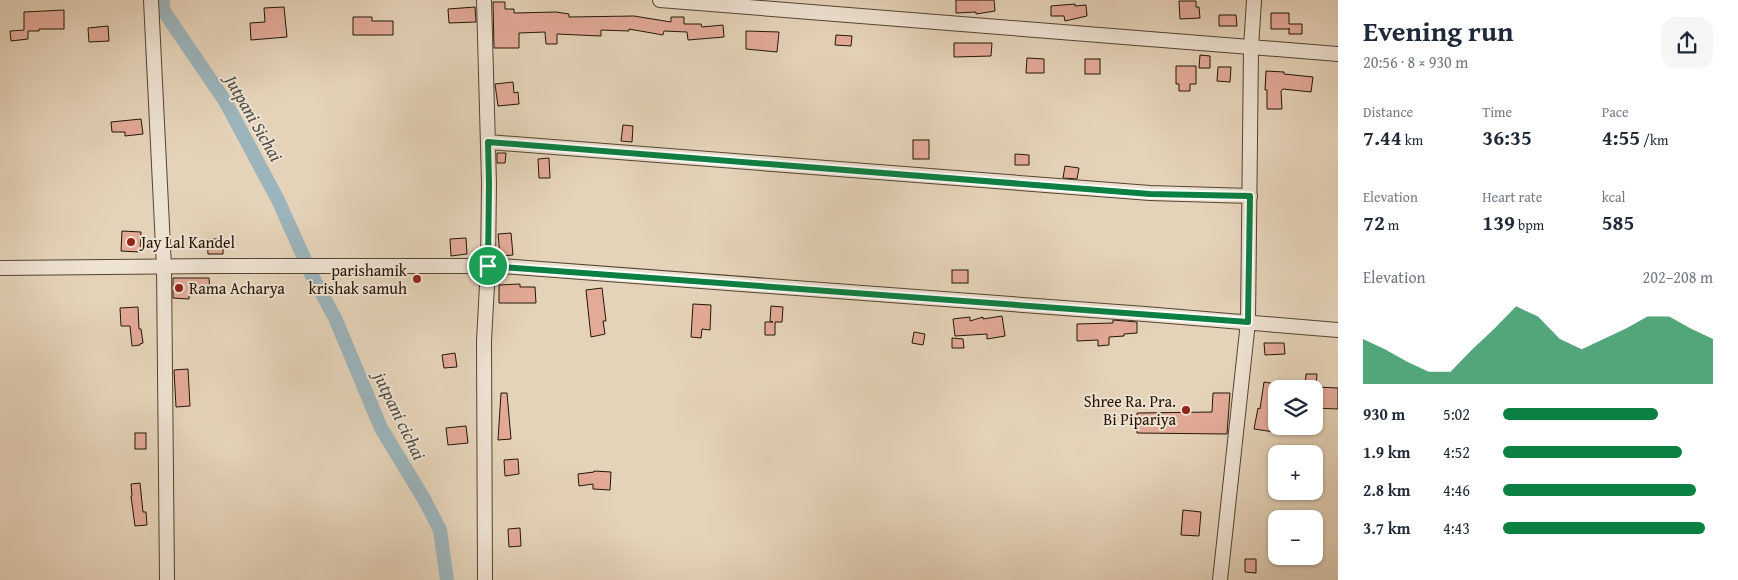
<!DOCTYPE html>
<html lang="en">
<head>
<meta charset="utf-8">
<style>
  body { margin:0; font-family:"Gentium Book Plus",serif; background:#f6f6f7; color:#1f2937; height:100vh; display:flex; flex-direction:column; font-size:19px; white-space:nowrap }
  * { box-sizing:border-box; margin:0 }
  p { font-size:16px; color:#747a83 }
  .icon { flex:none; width:28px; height:28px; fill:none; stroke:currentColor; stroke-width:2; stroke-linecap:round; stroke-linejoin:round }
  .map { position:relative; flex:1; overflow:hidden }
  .details { display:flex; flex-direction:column; background:#fff; width:400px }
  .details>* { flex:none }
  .buttons { position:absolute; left:1268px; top:380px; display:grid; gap:10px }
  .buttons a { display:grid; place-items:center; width:55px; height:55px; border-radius:10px; background:#fff; box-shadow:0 1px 4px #0004; font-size:25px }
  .pin { position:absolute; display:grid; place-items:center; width:42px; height:42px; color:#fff; margin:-21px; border:2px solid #fff; border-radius:50%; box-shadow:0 1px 5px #0007 }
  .round { display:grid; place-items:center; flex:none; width:52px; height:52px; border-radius:15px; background:#f6f6f7 }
  .overview { display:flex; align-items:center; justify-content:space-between; height:85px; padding:0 25px }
  h1 { font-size:28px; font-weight:700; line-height:38px }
  .figures { display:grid; grid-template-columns:repeat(3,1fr); gap:8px; height:85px; padding:5px 25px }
  .figures div { display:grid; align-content:center }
  .figures b { font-size:21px; font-weight:700 }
  .figures small { font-size:14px; font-weight:400 }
  .figures p { font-size:14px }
  .chart { height:140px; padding:10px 25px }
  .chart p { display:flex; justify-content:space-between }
  .chart svg { width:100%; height:90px; margin-top:5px; fill:#0b8043; opacity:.7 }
  ul { padding:0 25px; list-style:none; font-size:16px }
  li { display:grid; grid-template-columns:80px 60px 1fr; align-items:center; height:38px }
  li i { height:12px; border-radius:6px; background:#0b8043 }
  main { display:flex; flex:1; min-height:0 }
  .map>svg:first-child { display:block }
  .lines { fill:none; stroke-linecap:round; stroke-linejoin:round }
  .canal { stroke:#9cb4bb; stroke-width:14 }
  .building { fill:#e3aa98; stroke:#231605 }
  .minor-casing { stroke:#544532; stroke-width:16 }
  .minor { stroke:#eee2d2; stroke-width:14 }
  .route-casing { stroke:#fff; stroke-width:10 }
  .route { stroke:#0b8043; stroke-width:6 }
  .poi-dot { fill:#8f2418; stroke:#eee2d2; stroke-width:2 }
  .labels { text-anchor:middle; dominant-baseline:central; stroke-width:4; stroke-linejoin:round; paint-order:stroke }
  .poi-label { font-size:16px; fill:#231605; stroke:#eee2d2; text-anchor:start }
  .water-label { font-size:18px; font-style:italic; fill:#4d4d45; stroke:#eee2d2 }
</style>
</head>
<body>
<main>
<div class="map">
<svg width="1338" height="580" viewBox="0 0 1338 580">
  <rect width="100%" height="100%" fill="#e5d3b9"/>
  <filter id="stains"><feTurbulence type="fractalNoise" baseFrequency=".004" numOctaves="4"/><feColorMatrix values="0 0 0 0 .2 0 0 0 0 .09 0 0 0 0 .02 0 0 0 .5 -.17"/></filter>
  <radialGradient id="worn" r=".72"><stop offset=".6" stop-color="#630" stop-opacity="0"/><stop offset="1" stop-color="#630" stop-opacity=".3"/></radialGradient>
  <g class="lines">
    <g class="canal">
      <polyline points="163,0 163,10 225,101 278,200 305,260"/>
      <polyline points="309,270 335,318 381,428 424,499 440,530 447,580"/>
    </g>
  </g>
  <g class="building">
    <polygon points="956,0 994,0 995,11 976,14 976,12 956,13"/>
    <polygon points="1179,1 1196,1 1196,7 1199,7 1200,18 1180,19"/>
    <polygon points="493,2 505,2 505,9 514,9 514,13 556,12 569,14 569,17 634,16 671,22 671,17 684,17 684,24 701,24 702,27 723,25 724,37 688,40 687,32 664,31 663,35 629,29 629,31 601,30 601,36 557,34 557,44 546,44 545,32 519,33 519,48 494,48"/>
    <polygon points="1075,4 1075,6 1086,5 1087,16 1065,21 1064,16 1051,16 1051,6"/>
    <polygon points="284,7 287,37 251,40 250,23 265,22 264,8"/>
    <polygon points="475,7 476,22 449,23 448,9"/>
    <polygon points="64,10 64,29 39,29 39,31 28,31 28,39 11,41 10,31 24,30 24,12"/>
    <polygon points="1271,13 1289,13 1289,24 1302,24 1302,34 1289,34 1289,28 1289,29 1271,29"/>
    <polygon points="1219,15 1236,15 1237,26 1219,26"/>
    <polygon points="353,17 372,17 372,21 393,21 393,35 353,35"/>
    <polygon points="108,26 109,41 89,42 88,28"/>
    <polygon points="746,31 779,32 777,52 746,49"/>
    <polygon points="836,35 852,36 851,46 835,45"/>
    <polygon points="954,43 992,43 991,56 954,57"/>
    <polygon points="1200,55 1210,56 1210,68 1199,68"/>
    <polygon points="1027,58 1044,59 1044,73 1026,73"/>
    <rect x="1085" y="59" width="15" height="15"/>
    <polygon points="1176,66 1196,66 1196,84 1190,84 1190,91 1179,91 1179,84 1176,84"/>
    <polygon points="1218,67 1231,67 1230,82 1217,81"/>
    <polygon points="1266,71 1284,72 1284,74 1313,77 1311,92 1283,89 1281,91 1282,109 1267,109 1267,90 1265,90"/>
    <polygon points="513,82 514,93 518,92 519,104 498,106 495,84"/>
    <polygon points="141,119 143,134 125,136 125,132 112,132 111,122"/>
    <polygon points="623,125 633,126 632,142 621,141"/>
    <rect x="913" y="140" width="16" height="19"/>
    <polygon points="497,153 506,153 505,163 497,163"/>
    <polygon points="1015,154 1029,155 1029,165 1015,165"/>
    <polygon points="549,158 550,178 539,178 538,159"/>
    <polygon points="1065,166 1079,168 1077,179 1063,178"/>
    <polygon points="122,231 141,232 140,252 121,251"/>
    <polygon points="511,233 513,255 500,256 498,234"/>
    <polygon points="466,238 467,254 451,256 450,239"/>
    <polygon points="207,239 223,239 223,254 208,254"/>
    <rect x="952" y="270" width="16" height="13"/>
    <polygon points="173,278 209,278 210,292 189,294 189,299 173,298"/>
    <polygon points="520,284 520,287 535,287 536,303 499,303 499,285"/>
    <polygon points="602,288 606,321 603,321 605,334 591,337 586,290"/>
    <polygon points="693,304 711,305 710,330 702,329 701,338 691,337"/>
    <polygon points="771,306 783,307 782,322 775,322 775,335 765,335 765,322 773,322 770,321"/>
    <polygon points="138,307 139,329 141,329 143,343 140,344 140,345 132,346 130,326 121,326 120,308"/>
    <polygon points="1002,316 1005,336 987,339 987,334 955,336 953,319 970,317 970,321 983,317 983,319"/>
    <polygon points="1113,320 1137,322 1137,333 1124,334 1124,336 1109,337 1109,345 1098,346 1098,340 1077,341 1077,324 1113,323"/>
    <polygon points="914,332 925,334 923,345 912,343"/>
    <polygon points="952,338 963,339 964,348 952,348"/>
    <polygon points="1264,343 1284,343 1285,354 1265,355"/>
    <polygon points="455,353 457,367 444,368 442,355"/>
    <polygon points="188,369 190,406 176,407 174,370"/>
    <polygon points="1306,374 1317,374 1316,387 1338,388 1338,409 1314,408 1314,389 1305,389"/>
    <polygon points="1264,382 1276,384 1276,416 1274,432 1254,429 1258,408 1260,409"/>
    <polygon points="501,393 507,393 511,439 498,440"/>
    <polygon points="1213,393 1230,393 1227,434 1137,433 1137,413 1212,412"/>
    <polygon points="466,426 468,443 448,445 446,428"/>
    <rect x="135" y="433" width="11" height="16"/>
    <polygon points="518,459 519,474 505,476 504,460"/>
    <polygon points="594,471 611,472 610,490 593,489 593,484 579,486 578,474 594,472"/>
    <polygon points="140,483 143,512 146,512 147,525 135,526 131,496 132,496 131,484"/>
    <polygon points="1183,510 1201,512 1199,536 1181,535"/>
    <polygon points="520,528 521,546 509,547 508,529"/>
    <polygon points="1245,559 1256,559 1256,573 1245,572"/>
  </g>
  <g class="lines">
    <g class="minor-casing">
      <g id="minor">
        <polyline points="151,0 164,267 167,580"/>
        <polyline points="484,0 489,183 488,266 484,341 485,580"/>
        <polyline points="660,0 1338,54"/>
        <polyline points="488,142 1150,193 1250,196"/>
        <polyline points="0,268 215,266 500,266 1145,314 1338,330"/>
        <polyline points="1220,580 1248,322 1251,48 1254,0"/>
      </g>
    </g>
    <use href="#minor" class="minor"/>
  </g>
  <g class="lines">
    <g class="route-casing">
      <polygon id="route" points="488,142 1150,194 1250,196 1248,322 488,266 489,183"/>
    </g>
    <use href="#route" class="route"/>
  </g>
  <g class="poi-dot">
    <circle cx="131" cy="242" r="5"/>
    <circle cx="417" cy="279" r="5"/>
    <circle cx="179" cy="288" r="5"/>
    <circle cx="1186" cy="410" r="5"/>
  </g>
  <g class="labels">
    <g class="poi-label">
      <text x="141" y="242">Jay Lal Kandel</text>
      <text x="407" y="270" text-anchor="end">parishamik<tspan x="407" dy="18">krishak samuh</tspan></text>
      <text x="189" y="288">Rama Acharya</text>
      <text x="1176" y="401" text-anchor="end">Shree Ra. Pra.<tspan x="1176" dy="18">Bi Pipariya</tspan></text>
    </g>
    <g class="water-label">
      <text transform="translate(254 118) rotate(60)">Jutpani Sichai</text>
      <text transform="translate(400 416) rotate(64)">jutpani cichai</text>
    </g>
  </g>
  <rect width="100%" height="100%" filter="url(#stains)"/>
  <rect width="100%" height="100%" fill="url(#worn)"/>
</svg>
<div class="buttons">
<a><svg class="icon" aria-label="layers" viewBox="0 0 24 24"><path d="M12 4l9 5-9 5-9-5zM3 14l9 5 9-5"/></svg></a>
<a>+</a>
<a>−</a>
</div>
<div class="pin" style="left:488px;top:266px;background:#1e9e55"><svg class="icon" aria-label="arrive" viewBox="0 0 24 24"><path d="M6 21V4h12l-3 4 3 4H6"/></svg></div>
</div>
<section class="details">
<div class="overview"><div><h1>Evening run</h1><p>20:56 · 8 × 930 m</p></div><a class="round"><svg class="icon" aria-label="share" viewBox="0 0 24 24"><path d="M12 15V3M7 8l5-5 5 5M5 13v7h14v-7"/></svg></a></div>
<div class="figures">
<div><p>Distance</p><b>7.44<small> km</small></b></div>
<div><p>Time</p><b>36:35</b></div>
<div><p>Pace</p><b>4:55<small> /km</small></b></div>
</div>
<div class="figures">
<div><p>Elevation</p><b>72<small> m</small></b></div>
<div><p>Heart rate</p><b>139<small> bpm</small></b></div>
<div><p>kcal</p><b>585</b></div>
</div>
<div class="chart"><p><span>Elevation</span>202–208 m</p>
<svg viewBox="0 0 160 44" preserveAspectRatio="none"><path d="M0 44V22L10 27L20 33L30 38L40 38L50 27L60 17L70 6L80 11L90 22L100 27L110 22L120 17L130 11L140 11L150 17L160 22V44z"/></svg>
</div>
<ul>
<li><b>930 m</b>5:02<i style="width:74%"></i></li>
<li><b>1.9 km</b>4:52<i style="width:85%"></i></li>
<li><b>2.8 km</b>4:46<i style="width:92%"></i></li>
<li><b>3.7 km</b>4:43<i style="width:96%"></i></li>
</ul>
</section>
</main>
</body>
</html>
